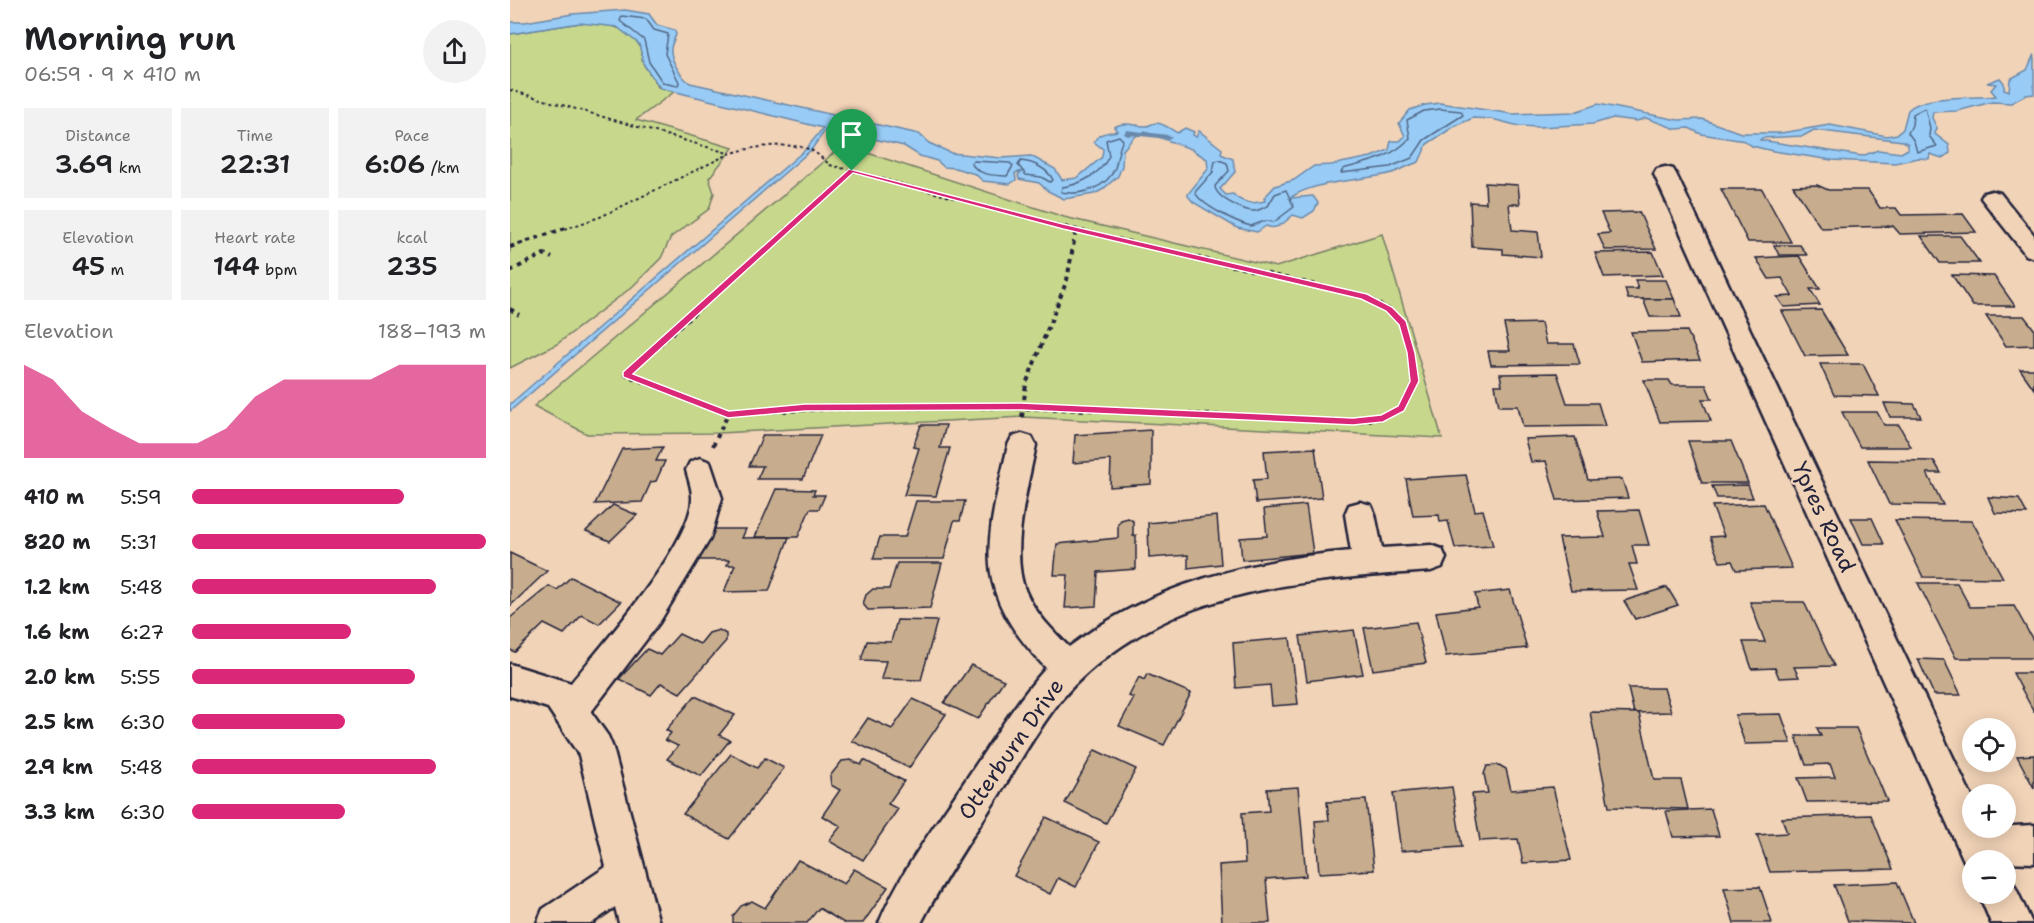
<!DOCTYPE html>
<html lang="en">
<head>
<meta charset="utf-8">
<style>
  body { margin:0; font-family:"Shantell Sans",sans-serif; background:#f2f2f2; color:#202124; height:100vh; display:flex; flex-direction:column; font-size:22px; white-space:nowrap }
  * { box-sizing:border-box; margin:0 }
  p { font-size:20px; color:#757577 }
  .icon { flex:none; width:33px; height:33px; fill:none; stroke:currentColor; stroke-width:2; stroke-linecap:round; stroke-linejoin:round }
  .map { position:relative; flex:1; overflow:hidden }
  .drawer { display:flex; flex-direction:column; background:#fff; width:510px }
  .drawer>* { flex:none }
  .buttons { position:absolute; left:1452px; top:718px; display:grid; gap:12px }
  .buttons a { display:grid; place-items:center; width:54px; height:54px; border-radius:50%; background:#fff; box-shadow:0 3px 15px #0003; font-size:30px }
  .pin { position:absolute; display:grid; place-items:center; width:51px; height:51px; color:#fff; margin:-62px -26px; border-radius:50% 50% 50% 0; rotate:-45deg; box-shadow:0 0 6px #0007 }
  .pin .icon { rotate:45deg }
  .round { display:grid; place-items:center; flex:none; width:63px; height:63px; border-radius:32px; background:#f2f2f2 }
  .headline { display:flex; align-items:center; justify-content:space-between; height:102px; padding:0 24px }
  h1 { font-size:33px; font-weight:600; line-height:45px }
  .stats { display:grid; grid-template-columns:repeat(3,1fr); gap:9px; height:102px; padding:6px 24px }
  .stats div { display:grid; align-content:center; border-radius:0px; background:#f2f2f2; text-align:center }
  .stats b { font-size:26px; font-weight:600 }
  .stats small { font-size:16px; font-weight:400 }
  .stats p { font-size:16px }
  .chart { height:168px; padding:12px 24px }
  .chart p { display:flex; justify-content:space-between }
  .chart svg { width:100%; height:108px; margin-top:6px; fill:#db2777; opacity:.7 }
  ul { padding:0 24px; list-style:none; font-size:20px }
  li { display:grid; grid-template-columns:96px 72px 1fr; align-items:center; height:45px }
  li i { height:15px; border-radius:8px; background:#db2777 }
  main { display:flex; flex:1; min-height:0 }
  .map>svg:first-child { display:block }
  .green { fill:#c7d88c; stroke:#747d64; stroke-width:1.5 }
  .water { fill:#98ccf6; stroke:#6988ab; stroke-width:1.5; fill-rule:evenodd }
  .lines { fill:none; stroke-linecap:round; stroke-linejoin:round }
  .shore { stroke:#516686; stroke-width:1.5 }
  .stream { fill:#6988ab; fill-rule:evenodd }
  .building { fill:#c7ad8d; stroke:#22223b; stroke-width:1.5 }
  .street-casing { stroke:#22223b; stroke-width:5 }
  .path-far1 { stroke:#22223b; stroke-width:2; stroke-dasharray:3 3; stroke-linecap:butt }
  .path { stroke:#22223b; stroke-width:4; stroke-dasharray:4.5 4.5; stroke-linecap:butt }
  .street { fill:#f1d3b7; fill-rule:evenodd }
  .route { fill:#db2777; stroke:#fff; stroke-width:1.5; fill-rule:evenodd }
  .labels { text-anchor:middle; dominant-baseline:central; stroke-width:4.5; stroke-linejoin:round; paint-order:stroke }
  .street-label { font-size:22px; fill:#22223b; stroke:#f1d3b7 }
</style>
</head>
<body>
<main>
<section class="drawer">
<div class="headline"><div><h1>Morning run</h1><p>06:59 · 9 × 410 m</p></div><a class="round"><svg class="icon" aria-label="share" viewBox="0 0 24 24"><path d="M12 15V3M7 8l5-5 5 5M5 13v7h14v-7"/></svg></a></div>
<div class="stats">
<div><p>Distance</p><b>3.69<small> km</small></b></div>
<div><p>Time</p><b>22:31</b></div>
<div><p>Pace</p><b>6:06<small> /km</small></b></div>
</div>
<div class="stats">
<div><p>Elevation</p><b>45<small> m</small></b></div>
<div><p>Heart rate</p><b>144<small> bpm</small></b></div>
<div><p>kcal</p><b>235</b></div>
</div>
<div class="chart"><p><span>Elevation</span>188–193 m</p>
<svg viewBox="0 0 160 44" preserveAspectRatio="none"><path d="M0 44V6L10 12L20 25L30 32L40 38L50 38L60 38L70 32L80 19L90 12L100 12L110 12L120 12L130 6L140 6L150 6L160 6V44z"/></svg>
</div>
<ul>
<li><b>410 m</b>5:59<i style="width:72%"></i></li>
<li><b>820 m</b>5:31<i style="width:100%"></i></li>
<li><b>1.2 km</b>5:48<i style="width:83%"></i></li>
<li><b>1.6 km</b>6:27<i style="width:54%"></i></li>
<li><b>2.0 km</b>5:55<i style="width:76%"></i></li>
<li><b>2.5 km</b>6:30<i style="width:52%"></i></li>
<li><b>2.9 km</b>5:48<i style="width:83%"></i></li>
<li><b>3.3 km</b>6:30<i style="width:52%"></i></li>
</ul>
</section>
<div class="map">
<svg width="1524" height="923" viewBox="0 0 1524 923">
  <rect width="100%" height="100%" fill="#f1d3b7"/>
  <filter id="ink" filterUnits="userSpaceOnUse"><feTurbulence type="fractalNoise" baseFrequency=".0167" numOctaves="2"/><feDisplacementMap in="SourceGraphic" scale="12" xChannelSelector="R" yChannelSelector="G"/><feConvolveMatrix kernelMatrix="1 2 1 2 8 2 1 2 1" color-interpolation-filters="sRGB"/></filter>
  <g filter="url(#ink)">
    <g class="green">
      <path d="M70,23C90,23 119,25 129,45C132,50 131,57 133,63C137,72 145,78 148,87L164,92L126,120L223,148L199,178L204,193L199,209L161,237L151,258L122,287L47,344L0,368V34Z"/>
      <polygon points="333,145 554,217 766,267 872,234 932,438 513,417 209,433 77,434 24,406"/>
    </g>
    <path class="water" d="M115,10L139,14L147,25L164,30L166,34C165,39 161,44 161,49C160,60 171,77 180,83L409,134L419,143L441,153L491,158L521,156L545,169L552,180L567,178L592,157L593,149L584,142C589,132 597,133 607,131L604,127C616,121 624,126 636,126C640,126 642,123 646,123C653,123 661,129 667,133L675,128L684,132L683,135L686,137L689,131L712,149L711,154L723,159L725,172L710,189L716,195L723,194C732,204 743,204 755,201L754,198L765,186L784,180L804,166L821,165L861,157L879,150L881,141H890L895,136L889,123L900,110L915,105L930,103L1003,114L1065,112L1088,104L1168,120L1192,119L1231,133H1271L1320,125L1377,136L1387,134L1393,129L1398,110C1414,94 1463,99 1486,96L1481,90L1486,84L1477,83L1490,78L1494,83V89L1499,91L1500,79L1517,70L1524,54V94L1516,95L1501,103L1482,102L1447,111L1423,112L1422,118L1427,128L1425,134L1439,145L1440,153L1432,158L1420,154L1419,159L1408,158L1385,163L1322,160L1263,151L1242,146L1235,141L1191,134L1179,128L1166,129L1136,118L1127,121L1103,118L1083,124L1029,127L1009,126L982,119L963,118L945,126L917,144L909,162C899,165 891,170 882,173C853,181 804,180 780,198L803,196L808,203L804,211L793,218L783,215C775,222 767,231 756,226L747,232L727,228L683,202L678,196V194L698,169L697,159L681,149L635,132L624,137L613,150L612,166L608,176L592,190L584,194L554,199L538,191L529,183L509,179L508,175L513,171L505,173L506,180L500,184L473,181L465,174L445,168L434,167L427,161L410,156L394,146L317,128L301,150L0,411V404L296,149L313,128L150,88L134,65L129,44L107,27L70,23L0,34V22H15L63,14ZM1304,130L1393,141L1398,144V149L1391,153L1368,150L1352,156L1250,140L1252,138L1293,136Z"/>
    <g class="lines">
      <g class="shore">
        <polygon points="112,16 136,19 144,30 158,34 155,54 169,82 168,86 153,83 139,62 134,40 110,21"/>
        <polygon points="1415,108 1420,128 1419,136 1427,146 1407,152 1404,141 1398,133 1402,125 1403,114"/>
        <path d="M930,109L951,111L953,115L914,140L902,158L880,167L831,173L833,169C858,162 882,158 900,138L897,120L914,111Z"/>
        <path d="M609,136L613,140C608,149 608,158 605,168C597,188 571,196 551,192L552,187C570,185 591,174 599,156L596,140Z"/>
        <path d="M709,160L717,163L719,171L705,186C705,197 733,211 744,211C748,211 754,207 758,206L765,194L776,190L784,207L764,222L755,221L741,226C728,223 690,205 685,192L703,172L705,161Z"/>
        <path d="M464,161L500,163L503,166L497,176C483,175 469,176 461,163Z"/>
        <path d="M511,161C523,162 538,169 543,180L540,182L531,177L516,175L508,165Z"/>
      </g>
      <polygon class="stream" points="616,130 658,135 662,137 658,139 621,135 618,136 614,134"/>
    </g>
    <g class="building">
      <polygon points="975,183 1008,185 1010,204 999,204 1002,230 1028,232 1031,257 993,254 993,249 962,247 960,202 976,203"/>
      <polygon points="1307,185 1318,190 1358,190 1370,208 1386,208 1391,215 1453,214 1466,232 1390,234 1383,226 1311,228 1283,186"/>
      <polygon points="1211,189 1252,189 1281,242 1238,242"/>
      <polygon points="1129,212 1146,249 1095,250 1088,234 1100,233 1091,213"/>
      <polygon points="1411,236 1450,236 1470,263 1430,263"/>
      <polygon points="1264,245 1290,245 1297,255 1269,255"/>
      <polygon points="1143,252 1153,275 1094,277 1085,253"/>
      <polygon points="1289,256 1310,289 1300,289 1310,305 1274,307 1267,297 1282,296 1272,278 1259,279 1246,258"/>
      <polygon points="1442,275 1484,276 1505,306 1463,306"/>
      <polygon points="1125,280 1156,280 1164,299 1118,299 1115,289 1128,289"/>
      <polygon points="1133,299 1164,299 1171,317 1140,317"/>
      <polygon points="1311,310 1338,355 1295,356 1272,311"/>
      <polygon points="1476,316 1514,316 1524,329 1524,345 1496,346"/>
      <polygon points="1031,323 1036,344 1064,344 1070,364 981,365 978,351 1000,351 994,324"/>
      <polygon points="1177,331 1190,360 1132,362 1121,332"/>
      <polygon points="1310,364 1353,364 1369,396 1324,395"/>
      <polygon points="1510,369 1524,369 1524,389"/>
      <polygon points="1047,373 1057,403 1088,403 1095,426 1013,427 1008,406 989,406 985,385 992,385 990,374"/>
      <polygon points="1134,380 1159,380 1162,385 1196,385 1202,399 1192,399 1201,421 1150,422"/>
      <polygon points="1374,403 1404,404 1411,417 1380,417"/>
      <polygon points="1332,412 1367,412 1374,425 1389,425 1401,447 1350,447"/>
      <polygon points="411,425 436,425 430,448 440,448 426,496 394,495 409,448 403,447"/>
      <polygon points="641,430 641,484 600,487 601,460 563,463 565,435"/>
      <polygon points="253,435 311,435 293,479 247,479 253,466 239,466"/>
      <polygon points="1065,437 1078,480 1112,479 1118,498 1047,500 1036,461 1021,462 1015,439"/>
      <polygon points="1178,441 1221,441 1238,483 1192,483"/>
      <polygon points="153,447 146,461 155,461 146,481 141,482 132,502 85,504 112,449"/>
      <polygon points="805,448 812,498 746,503 743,480 757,479 754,451"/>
      <polygon points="1358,460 1424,461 1431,473 1417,473 1433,505 1379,504"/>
      <polygon points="956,475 965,511 973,510 983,546 945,548 938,521 930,522 929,515 903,516 896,479"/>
      <polygon points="1238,485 1243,498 1207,498 1202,486"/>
      <polygon points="266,489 305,490 303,495 315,495 309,509 300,509 288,537 245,537"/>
      <polygon points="1478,497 1509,499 1517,514 1485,513"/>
      <polygon points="406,501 455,501 450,521 444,521 434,559 363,559 370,537 395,537"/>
      <polygon points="1254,504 1282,568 1226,570 1222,561 1210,562 1200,537 1214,536 1202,506"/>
      <polygon points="103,505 127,515 100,541 76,531"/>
      <polygon points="796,505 803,553 732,560 730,538 757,536 754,509"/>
      <polygon points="1129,510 1139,545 1122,545 1127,564 1119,564 1128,590 1061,591 1049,538 1095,537 1087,511"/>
      <polygon points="707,516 711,564 678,568 678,555 639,558 638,523"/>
      <polygon points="618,518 623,521 623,536 626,535 626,569 588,572 586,606 555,608 558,575 544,575 547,544 608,538 608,524 611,520"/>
      <polygon points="1341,518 1362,518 1374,544 1353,544"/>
      <polygon points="1385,520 1462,521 1493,578 1413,577"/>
      <polygon points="198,529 236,529 232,538 279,537 259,591 214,592 225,565 217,565 219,560 185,560"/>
      <polygon points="0,553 37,571 0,606"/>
      <polygon points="387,563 432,563 420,608 358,610 353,604 356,595 363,589 379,589"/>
      <polygon points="61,577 111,602 89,624 72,615 54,634 34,624 5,652 0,650 0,618 39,586 47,590"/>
      <polygon points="1408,583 1447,583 1460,607 1504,606 1524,642 1524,658 1446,658"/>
      <polygon points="1157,587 1168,605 1125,619 1114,601"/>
      <polygon points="1000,590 1017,648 936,656 926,612 968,607 965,594"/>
      <polygon points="1240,602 1294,602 1324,666 1284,667 1289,677 1269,678 1265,668 1242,669 1233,642 1255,642"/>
      <polygon points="387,620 427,621 411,680 371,679 376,661 351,660 357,641 381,642"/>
      <polygon points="906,622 916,663 863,670 854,628"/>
      <polygon points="209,630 216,634 216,641 170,693 151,683 141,695 109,679 137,649 150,655 169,634 190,644 199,633"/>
      <polygon points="844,630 853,674 797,681 790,636"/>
      <polygon points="780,638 788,704 762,706 760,685 726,688 723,643"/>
      <polygon points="1408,659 1434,660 1451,695 1424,695"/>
      <polygon points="461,665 494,680 468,719 434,703"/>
      <polygon points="1503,673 1524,673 1524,712"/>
      <polygon points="637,674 681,693 654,745 609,726 624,698 619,696 629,677 634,680"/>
      <polygon points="1118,688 1154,688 1161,712 1124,713"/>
      <polygon points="185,696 225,715 209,735 220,740 191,776 157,759 168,746 155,740 161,733 156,730"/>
      <polygon points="403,699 436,714 399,768 342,741 358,718 382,729"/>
      <polygon points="1080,712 1129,713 1144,780 1171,780 1178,809 1099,807"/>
      <polygon points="1271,714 1281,743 1235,744 1225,715"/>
      <polygon points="1307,728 1346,728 1377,801 1297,802 1288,778 1325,777 1320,764 1296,765 1286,736 1311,736"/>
      <polygon points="585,750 626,769 596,823 555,803"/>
      <polygon points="221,754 247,768 255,758 274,768 219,839 173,814"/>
      <polygon points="1524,755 1524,788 1507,756"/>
      <polygon points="341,760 351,765 354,760 394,781 378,804 388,809 353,860 319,841 331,826 312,816 330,790 321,785 320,776 332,761"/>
      <polygon points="989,765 996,769 1001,790 1043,787 1061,860 1013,863 1008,839 970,841 962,794 978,793 974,774 977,766"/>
      <polygon points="788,787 796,876 756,879 760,923 712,923 709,865 735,863 732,813 759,811 757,789"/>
      <polygon points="942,787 952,847 891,851 883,793"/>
      <polygon points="856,800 864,870 809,873 805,821 819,820 817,802"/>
      <polygon points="1201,809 1209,836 1163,837 1156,811"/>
      <polygon points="1361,815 1383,869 1260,872 1247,835 1277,833 1272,818"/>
      <polygon points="536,817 589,842 566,887 548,878 540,894 504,876"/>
      <polygon points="288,860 334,884 344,869 378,887 353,923 334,923 309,908 297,923 223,923 223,916 231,906 242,901 255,908"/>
      <polygon points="1387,882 1404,923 1338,921 1324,885"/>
      <polygon points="1250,887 1262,923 1224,923 1214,888"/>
    </g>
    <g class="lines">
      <g class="street-casing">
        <g id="street">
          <polygon points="1155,167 1163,169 1166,174 1462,797 1462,828 1524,825 1524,863 1462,861 1462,876 1460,874 1144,174 1147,169"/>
          <polygon points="1482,191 1490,193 1524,235 1524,258 1516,255 1471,198 1474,193"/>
          <path d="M512,434L522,437L526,445C518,485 499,554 516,592C525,613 543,631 559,647C642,584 740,560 841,551L835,514L839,505L850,502L861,505L865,514L872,548L921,545L932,549L936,558L932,567L921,571C842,577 760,581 684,609C635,627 584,660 551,700C527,730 509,763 489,795C462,837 434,879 411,923H369C390,872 425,826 455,781C481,743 505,702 536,668C459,588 476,544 498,445L502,437Z"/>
          <path d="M190,458L200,462L212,498L200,539L149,623L81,712L98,736L103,748L149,923H109L105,907L82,923H27L33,909L96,867L69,755L38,708L0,696V664L61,683C90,648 184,541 182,497C182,488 178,478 176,470L180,462Z"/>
          <polygon points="1496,878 1502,880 1522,923 1481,923 1469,894 1496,894"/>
        </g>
      </g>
      <g class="path-far1">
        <polyline points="0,90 218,153"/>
        <path d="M55,229L90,217L219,154C239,147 281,141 301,150C307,153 314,160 320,165L561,229"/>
        <polyline points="278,229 342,171"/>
      </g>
      <g class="path">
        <polyline points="0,247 59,227"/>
        <polyline points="0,271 34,254 42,258"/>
        <polyline points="0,309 9,315"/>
        <polyline points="218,414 116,375 280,227"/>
        <polyline points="512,417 516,384 557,280 566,230"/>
        <path d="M203,446L218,414C427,400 634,411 843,422L872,418L891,409L905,381L893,323L878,309L854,296L554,227"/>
      </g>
      <use href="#street" class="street"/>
    </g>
  </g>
  <path class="route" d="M339,169L553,224L857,294L882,307L896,321L905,353L909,381L894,411L873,422L843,425L511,410L295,411L218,418L113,377V372ZM343,173L553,229L851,299L876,311L889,325L897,353L900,381L888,406L871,415L843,418L511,403L295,404L219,411L123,374Z"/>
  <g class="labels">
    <g class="street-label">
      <text transform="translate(1314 517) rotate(65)">Ypres Road</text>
      <text transform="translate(501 749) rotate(-55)">Otterburn Drive</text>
    </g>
  </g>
</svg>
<div class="buttons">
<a><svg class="icon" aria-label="locate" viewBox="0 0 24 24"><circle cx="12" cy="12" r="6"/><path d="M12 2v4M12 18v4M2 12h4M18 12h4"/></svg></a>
<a>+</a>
<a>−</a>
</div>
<div class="pin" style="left:342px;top:171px;background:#1e9e55"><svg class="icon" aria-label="arrive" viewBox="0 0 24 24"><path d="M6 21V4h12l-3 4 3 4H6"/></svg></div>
</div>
</main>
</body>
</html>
